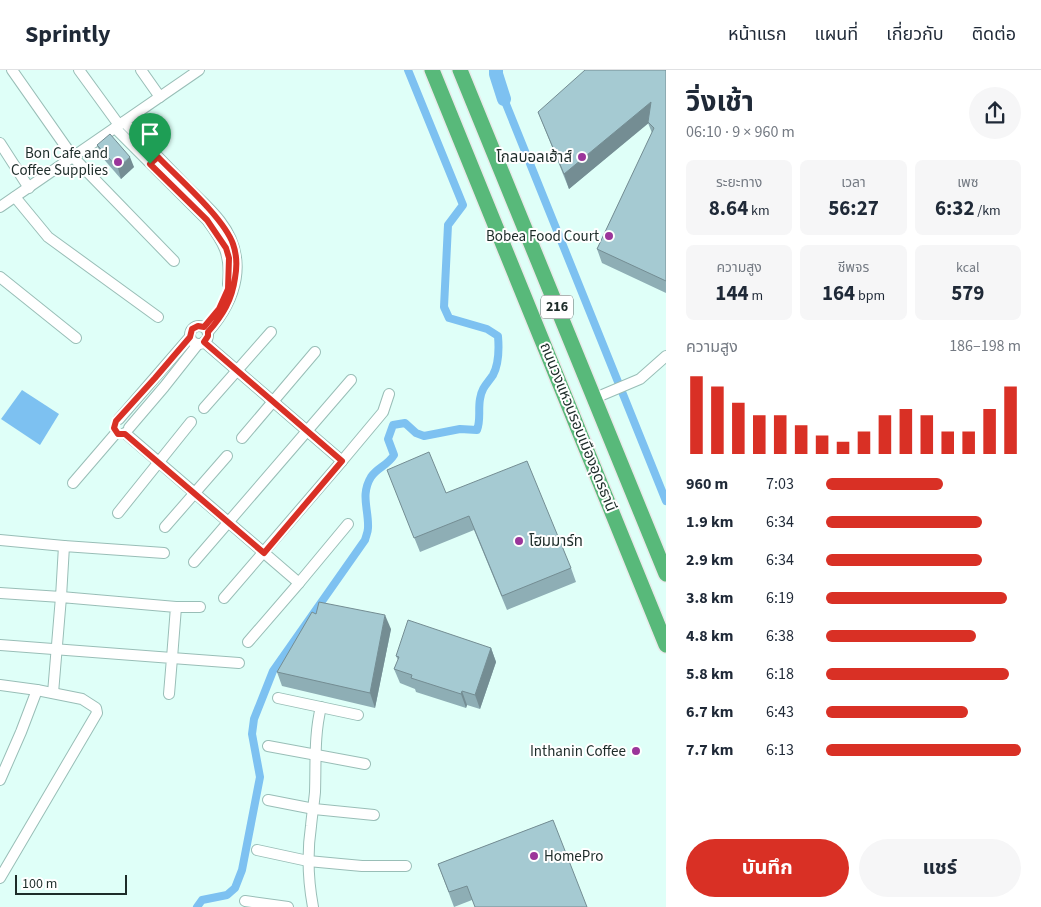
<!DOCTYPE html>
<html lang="th">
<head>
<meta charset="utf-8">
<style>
  body { margin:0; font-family:"Source Sans 3","Noto Sans Thai",sans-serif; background:#f6f6f7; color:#1f2937; height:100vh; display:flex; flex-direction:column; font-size:19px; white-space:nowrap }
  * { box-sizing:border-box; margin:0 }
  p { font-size:16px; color:#747a83 }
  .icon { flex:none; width:28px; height:28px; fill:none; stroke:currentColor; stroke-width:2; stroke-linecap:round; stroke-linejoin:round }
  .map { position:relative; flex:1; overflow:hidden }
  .drawer { display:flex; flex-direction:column; background:#fff; width:375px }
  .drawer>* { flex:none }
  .scale { position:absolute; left:15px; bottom:12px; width:112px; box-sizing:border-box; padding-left:5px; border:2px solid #1d2c29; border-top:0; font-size:14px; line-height:18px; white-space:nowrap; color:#1d2c29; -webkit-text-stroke:4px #fff; paint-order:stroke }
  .pin { position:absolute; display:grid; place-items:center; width:42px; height:42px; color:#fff; margin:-51px -21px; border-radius:50% 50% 50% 0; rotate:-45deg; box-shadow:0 0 5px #0007 }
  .pin .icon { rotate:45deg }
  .round { display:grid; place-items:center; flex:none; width:52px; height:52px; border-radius:26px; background:#f6f6f7 }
  .overview { display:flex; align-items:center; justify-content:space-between; height:85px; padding:0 20px }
  h1 { font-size:28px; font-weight:700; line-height:38px }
  .metrics { display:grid; grid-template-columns:repeat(3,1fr); gap:8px; height:85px; padding:5px 20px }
  .metrics div { display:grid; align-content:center; border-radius:8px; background:#f6f6f7; text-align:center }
  .metrics b { font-size:21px; font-weight:700 }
  .metrics small { font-size:14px; font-weight:400 }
  .metrics p { font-size:14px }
  .chart { height:140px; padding:10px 20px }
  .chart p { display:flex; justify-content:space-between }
  .chart svg { width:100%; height:90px; margin-top:5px; stroke:#d93025; stroke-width:6 }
  .primary-button { display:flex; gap:10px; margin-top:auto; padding:10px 20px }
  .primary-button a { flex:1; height:58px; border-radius:30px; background:#d93025; color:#fff; font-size:20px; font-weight:700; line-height:58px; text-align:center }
  .primary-button a+a { background:#f6f6f7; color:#1f2937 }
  ul { padding:0 20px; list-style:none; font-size:16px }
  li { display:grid; grid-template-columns:80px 60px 1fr; align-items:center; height:38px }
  li i { height:12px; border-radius:6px; background:#d93025 }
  header { display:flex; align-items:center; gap:30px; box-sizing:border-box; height:70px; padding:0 25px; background:#fff; border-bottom:1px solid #e0e1e3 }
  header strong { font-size:24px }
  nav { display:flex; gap:28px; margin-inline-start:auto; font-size:18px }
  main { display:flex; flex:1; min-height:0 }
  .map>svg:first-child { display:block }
  .water { fill:#7dc1f1 }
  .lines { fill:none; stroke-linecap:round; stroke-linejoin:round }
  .canal { stroke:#7dc1f1; stroke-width:8 }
  .river { stroke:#7dc1f1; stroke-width:14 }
  .minor-casing { stroke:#99beb7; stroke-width:12 }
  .highway-casing { stroke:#e8eaea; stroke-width:18 }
  .minor { stroke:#fff; stroke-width:10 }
  .highway { stroke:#58b97a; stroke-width:15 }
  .wall { fill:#8eaeb5 }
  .shaded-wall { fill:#748d93 }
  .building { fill:#a5cad2; stroke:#748d93 }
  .route-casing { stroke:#fff; stroke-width:10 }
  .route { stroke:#d93025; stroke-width:6 }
  .poi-dot { fill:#9b359a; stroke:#fff; stroke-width:2 }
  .labels { text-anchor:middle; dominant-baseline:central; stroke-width:4; stroke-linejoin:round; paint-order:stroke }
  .shield { fill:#fff; stroke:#616b69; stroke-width:1 }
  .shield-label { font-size:14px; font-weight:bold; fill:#1d2c29 }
  .poi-label { font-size:15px; fill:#1d2c29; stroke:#fff; text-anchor:end }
  .street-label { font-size:15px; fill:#1d2c29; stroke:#fff }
</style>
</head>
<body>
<header>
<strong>Sprintly</strong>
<nav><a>หน้าแรก</a><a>แผนที่</a><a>เกี่ยวกับ</a><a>ติดต่อ</a></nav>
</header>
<main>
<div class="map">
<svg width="666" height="837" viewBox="0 0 666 837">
  <rect width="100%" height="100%" fill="#dffff8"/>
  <polygon class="water" points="22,320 59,344 40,375 1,349"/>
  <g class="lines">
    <g class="canal">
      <polyline points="504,29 666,431"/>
      <path d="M197,837L202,830L227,825L235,818L242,800L260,707L252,664L254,649L273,601L365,470C366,466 368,462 368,458C369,440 360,425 371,407C377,398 388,395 394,385L388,369L393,355L405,353L416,363L424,366L460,359L477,360C481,350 478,340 480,329C482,317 487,314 493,305C499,294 499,278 498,266L487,259L449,248L444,237L448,155L463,135L408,0"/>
    </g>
    <polyline class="river" points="496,0 496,4 504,29"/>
    <g class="minor-casing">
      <g id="minor">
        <polyline points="12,0 73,87 174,191"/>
        <polyline points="79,0 119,55"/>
        <polyline points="141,0 160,27"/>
        <path d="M124,52C145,73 165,94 185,115C197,127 210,138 220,151C249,189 237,229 208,262"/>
        <path d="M115,58L207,150C224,173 231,184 228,214"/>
        <polyline points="0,73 29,118"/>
        <polyline points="15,127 48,167 158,247"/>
        <polyline points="0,137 199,0"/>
        <polyline points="0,207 76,268"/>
        <circle cx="199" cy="265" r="9"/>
        <polyline points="204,272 342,391 383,342 389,324"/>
        <polyline points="595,328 640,309 666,286"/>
        <polyline points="204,338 271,262"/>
        <polyline points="119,349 190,267"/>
        <polyline points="129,358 164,317 198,274"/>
        <polyline points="125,363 299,513 348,454"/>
        <polyline points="242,368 315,282"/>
        <polyline points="73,413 116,363"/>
        <polyline points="118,443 191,352"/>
        <polyline points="165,457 227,386"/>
        <polyline points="0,470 64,476"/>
        <polyline points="194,492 351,310"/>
        <polyline points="0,523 61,527 64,476 164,483"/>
        <polyline points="224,528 342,391"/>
        <polyline points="176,537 200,537"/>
        <polyline points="248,572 299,513"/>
        <polyline points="0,575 172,588 169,624"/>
        <polyline points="0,615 37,620 82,629 96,638 97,643 0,808"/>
        <polyline points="53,623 61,527 176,537 172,588 239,593"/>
        <polyline points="278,628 358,645"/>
        <polyline points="268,676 365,694"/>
        <polyline points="0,710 21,662 37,620"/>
        <polyline points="268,730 314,739 374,745"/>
        <polyline points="257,780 308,791 362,796 406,796"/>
        <polyline points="245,831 288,837"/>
        <path d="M313,837C308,810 307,783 311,756C312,745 314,733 315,722C316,693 314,665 321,637"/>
      </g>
    </g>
    <g class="highway-casing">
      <g id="highway">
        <polyline points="432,0 666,575"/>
        <polyline points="460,0 666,504"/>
      </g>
    </g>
    <use href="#minor" class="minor"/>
    <use href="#highway" class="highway"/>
  </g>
  <g class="wall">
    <polygon points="666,0 666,223 602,193 597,179 652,63 648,53 569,119 538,42"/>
    <polygon points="97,75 134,97 121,109 101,86"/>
    <polygon points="387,400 446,423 571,498 576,512 507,540 474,460 420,482"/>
    <polygon points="316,544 391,559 375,638 282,616 277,602"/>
    <polygon points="491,578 496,592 480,639 467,635 466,638 416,622 415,619 400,613 394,599 398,590 396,586"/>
    <polygon points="553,750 472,830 454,837 438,794"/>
  </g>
  <g class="shaded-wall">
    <polygon points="651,32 656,47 569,119 564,104"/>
    <polygon points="130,87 134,97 121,109 118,98"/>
    <polygon points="385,545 391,559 375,638 370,623"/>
    <polygon points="491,578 496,592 480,639 475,625"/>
    <polygon points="462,621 467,635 466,638 461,624"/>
  </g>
  <g class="building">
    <polygon points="585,0 666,0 666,211 597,179 654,58 648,52 651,32 564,104 538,42"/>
    <polygon points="110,64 130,87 118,98 97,75"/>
    <polygon points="429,382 446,423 527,391 571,498 502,526 469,446 414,468 387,400"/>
    <polygon points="319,532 385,545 370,623 277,602 312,542 316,544"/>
    <polygon points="408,550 491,578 475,625 462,621 461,624 411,608 412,605 394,599 399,587 396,586"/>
    <polygon points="553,750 587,837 475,837 467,816 449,822 438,794"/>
  </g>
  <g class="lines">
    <g class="route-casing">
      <path id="route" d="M158,87C178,108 224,148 233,174C237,185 237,197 235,208C232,230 223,245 208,262V266L204,272L342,391L264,483L125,364H118L114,358L116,351L155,308L190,267L192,259L198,256L204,257L219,239L228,219L229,188L226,178L207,150L150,94Z"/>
    </g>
    <use href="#route" class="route"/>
  </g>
  <g class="poi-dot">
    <circle cx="582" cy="87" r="5"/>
    <circle cx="118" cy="92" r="5"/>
    <circle cx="609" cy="166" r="5"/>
    <circle cx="519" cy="471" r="5"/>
    <circle cx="636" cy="681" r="5"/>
    <circle cx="534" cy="786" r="5"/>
  </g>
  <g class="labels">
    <rect class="shield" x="541" y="225.5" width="32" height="23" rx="4"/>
    <g class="shield-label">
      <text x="557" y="237">216</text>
    </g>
    <g class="poi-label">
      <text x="108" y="83">Bon Cafe and<tspan x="108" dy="17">Coffee Supplies</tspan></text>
      <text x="572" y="87">โกลบอลเฮ้าส์</text>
      <text x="599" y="166">Bobea Food Court</text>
      <text x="529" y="471" text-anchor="start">โฮมมาร์ท</text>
      <text x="626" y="681">Inthanin Coffee</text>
      <text x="544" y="786" text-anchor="start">HomePro</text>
    </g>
    <g class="street-label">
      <text transform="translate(578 357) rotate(68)">ถนนวงแหวนรอบเมืองอุดรธานี</text>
    </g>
  </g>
</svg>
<div class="scale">100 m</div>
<div class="pin" style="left:150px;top:94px;background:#1e9e55"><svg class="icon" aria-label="arrive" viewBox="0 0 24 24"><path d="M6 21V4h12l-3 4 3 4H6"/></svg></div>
</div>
<section class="drawer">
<div class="overview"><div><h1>วิ่งเช้า</h1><p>06:10 · 9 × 960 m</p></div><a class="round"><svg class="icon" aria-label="share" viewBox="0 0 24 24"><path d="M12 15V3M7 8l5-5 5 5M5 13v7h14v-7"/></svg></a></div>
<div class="metrics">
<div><p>ระยะทาง</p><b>8.64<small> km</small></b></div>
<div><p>เวลา</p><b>56:27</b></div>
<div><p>เพซ</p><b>6:32<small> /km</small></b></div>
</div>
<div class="metrics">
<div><p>ความสูง</p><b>144<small> m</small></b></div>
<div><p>ชีพจร</p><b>164<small> bpm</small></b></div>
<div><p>kcal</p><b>579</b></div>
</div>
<div class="chart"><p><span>ความสูง</span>186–198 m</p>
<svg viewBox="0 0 160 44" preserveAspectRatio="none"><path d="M5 44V6M15 44V11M25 44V19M35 44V25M45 44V25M55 44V30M65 44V35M75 44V38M85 44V33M95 44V25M105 44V22M115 44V25M125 44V33M135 44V33M145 44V22M155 44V11"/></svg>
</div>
<ul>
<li><b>960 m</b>7:03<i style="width:60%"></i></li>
<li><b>1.9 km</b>6:34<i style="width:80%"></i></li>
<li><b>2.9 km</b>6:34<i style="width:80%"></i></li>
<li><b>3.8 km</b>6:19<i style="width:93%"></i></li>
<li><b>4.8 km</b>6:38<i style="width:77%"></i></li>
<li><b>5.8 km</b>6:18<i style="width:94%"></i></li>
<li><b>6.7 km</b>6:43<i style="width:73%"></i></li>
<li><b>7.7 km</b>6:13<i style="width:100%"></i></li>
</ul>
<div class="primary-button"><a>บันทึก</a><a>แชร์</a></div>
</section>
</main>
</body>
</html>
